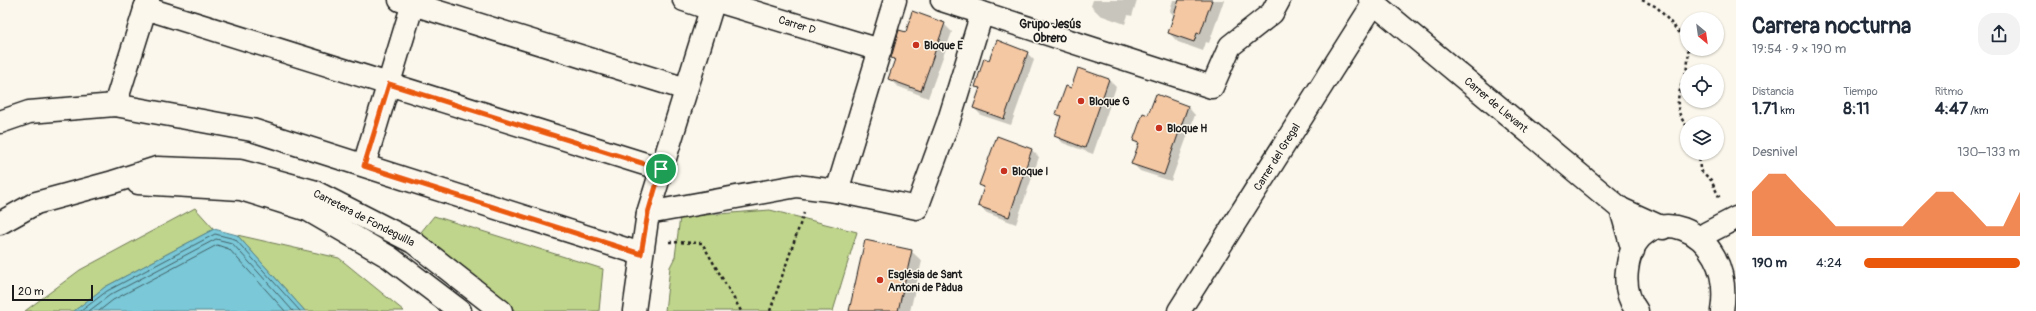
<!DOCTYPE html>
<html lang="es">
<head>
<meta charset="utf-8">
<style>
  body { margin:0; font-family:Pangolin,sans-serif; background:#f2f2f3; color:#1f2937; height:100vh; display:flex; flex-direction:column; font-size:15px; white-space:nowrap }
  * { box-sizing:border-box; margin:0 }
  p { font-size:13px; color:#747a83 }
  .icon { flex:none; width:22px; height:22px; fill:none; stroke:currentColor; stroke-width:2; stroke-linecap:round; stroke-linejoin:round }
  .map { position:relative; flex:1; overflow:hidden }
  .details { display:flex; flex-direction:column; background:#fff; width:300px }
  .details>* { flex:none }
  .needle { width:26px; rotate:151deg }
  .controls { position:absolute; left:1680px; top:12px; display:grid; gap:8px }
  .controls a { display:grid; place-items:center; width:44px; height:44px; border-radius:50%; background:#fff; box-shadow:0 1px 3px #0004; font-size:20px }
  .scale { position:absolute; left:12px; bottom:10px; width:81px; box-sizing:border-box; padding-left:4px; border:2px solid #1c1c1c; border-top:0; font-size:11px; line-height:14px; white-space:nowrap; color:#1c1c1c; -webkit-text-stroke:3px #fbf7ec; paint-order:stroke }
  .pin { position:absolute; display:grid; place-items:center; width:34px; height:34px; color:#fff; margin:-17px; border:2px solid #fff; border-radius:50%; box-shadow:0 1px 4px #0007 }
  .round { display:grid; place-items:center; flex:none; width:42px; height:42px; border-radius:16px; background:#f2f2f3 }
  .head { display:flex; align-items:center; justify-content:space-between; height:68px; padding:0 16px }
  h1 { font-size:22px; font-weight:800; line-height:30px }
  .figures { display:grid; grid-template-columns:repeat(3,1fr); gap:6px; height:68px; padding:4px 16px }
  .figures div { display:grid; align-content:center }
  .figures b { font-size:17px; font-weight:800 }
  .figures small { font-size:11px; font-weight:400 }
  .figures p { font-size:11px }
  .chart { height:112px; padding:8px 16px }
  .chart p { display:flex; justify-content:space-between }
  .chart svg { width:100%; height:72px; margin-top:4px; fill:#ea580c; opacity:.7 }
  ul { padding:0 16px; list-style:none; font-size:13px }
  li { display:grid; grid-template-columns:64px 48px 1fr; align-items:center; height:30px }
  li i { height:10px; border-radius:5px; background:#ea580c }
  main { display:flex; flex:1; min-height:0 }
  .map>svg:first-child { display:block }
  .green { fill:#bfd58b; stroke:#6e7854 }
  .water { fill:#7ac8d8; stroke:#54838d }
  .shadow { fill:#0003 }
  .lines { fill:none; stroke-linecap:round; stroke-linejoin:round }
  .shore { stroke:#426167; stroke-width:1 }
  .building { fill:#f5c8a4; stroke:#1c1c1c }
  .minor-casing { stroke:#1c1c1c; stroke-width:25 }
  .major-casing { stroke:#1c1c1c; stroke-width:25 }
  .path { stroke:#1c1c1c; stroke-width:2.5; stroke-dasharray:3 3; stroke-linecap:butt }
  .minor { stroke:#fbf7ec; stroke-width:22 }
  .major { stroke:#fbf7ec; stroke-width:22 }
  .route-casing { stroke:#fff; stroke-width:8 }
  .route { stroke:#ea580c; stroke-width:5 }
  .poi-dot { fill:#c8321e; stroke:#fbf7ec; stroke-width:1.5 }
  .labels { text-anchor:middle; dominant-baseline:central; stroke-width:3; stroke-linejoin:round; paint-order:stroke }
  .street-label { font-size:11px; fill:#1c1c1c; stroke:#fbf7ec }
  .poi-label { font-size:11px; font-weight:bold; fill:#1c1c1c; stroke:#fbf7ec; text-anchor:start }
  .neighbourhood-label { font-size:12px; font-weight:bold; fill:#1c1c1c; stroke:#fbf7ec }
</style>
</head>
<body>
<main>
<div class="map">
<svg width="1736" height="311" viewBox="0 0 1736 311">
  <rect width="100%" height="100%" fill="#fbf7ec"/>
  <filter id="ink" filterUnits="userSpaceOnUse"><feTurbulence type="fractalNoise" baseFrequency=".025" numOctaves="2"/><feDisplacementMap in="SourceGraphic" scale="8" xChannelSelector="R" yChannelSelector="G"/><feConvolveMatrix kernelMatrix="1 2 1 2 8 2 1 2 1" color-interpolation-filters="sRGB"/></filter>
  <g filter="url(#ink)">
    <g class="green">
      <polygon points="195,208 214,229 105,287 74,311 25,311 80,270"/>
      <polygon points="770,210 857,232 833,311 665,311 670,267 675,257 680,217"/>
      <polygon points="434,216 603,269 599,311 516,311 413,242"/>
      <polygon points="237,235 339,258 404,311 305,311"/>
    </g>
    <polygon class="water" points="214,229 237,235 305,311 74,311 105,287"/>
    <g class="shadow">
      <polygon points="1093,0 1137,0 1132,16 1128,15 1125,24 1100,15 1091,6"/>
      <polygon points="1173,0 1224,0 1209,43 1206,42 1203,51 1178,42 1169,33 1174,16 1170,11"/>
      <polygon points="944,24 952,32 928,98 897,86 889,79 895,61 892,58 907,33"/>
      <polygon points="1027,53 1034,60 1011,125 981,115 974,108 980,90 976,86"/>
      <polygon points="1109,80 1116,87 1093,154 1063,143 1055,135 1061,119 1057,114 1071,89"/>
      <polygon points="1157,95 1188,107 1195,115 1171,181 1140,171 1132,163 1139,146 1134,141 1149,116"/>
      <polygon points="998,137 1032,150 1039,157 1016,224 987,213 979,206 985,189 980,184"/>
      <polygon points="911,251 922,261 910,311 850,311"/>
    </g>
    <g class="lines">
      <g class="shore">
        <polyline points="81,311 107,291 215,234 235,239 300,311"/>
        <polyline points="89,311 110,295 216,239 232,243 293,311"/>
        <polyline points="99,311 113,300 217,245 229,249 285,311"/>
      </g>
    </g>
    <g class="building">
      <polygon points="1179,0 1212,0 1200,34 1197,33 1194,42 1168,33"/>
      <polygon points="912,11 945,23 921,91 888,79 895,59 891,58 899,30 906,32"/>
      <polygon points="997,40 1028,52 1004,119 973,108 980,88 975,87 984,58 989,60"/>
      <polygon points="1078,68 1109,79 1085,148 1054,136 1061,116 1056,114 1066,86 1071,88"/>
      <polygon points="1156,94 1188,106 1164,175 1131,164 1139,143 1133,141 1143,113 1148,115"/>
      <polygon points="997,136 1032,149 1009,217 978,206 984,187 979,185"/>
      <polygon points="865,240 912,250 898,311 849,311"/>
    </g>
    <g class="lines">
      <g class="minor-casing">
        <g id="minor">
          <polyline points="400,0 686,89"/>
          <polyline points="684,0 711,9"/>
          <polyline points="714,0 880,50"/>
          <polyline points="942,0 1212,87 1230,46 1272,13 1279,0"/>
          <polyline points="1370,0 1621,209"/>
          <polyline points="145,8 661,169"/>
          <polyline points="115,105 148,0"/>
          <polyline points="0,122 29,112 115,105 252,130 641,254"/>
          <polyline points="364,165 414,0"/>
          <polyline points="837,191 895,0"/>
          <polyline points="648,213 797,186 837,191 917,208 949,120 982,13"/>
          <polyline points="1707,233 1736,218"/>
          <polyline points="1633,251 1621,209 1663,228"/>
          <polyline points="634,311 648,213 714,0"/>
          <polyline points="1179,311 1374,3"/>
          <path d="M1637,311C1628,299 1625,285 1627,270C1636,193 1736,224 1722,311"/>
        </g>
      </g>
      <g class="major-casing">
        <g id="major">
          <polyline points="138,183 241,189 308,210 389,257 460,311"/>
          <polyline points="0,223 36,203 113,182 157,168 240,171 313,191 413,242 501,311"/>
        </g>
      </g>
      <g class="path">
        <polyline points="1642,0 1657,7 1687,41"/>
        <path d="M1687,126C1664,100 1692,78 1688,49"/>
        <polyline points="1699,153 1700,170 1711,180 1720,199"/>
        <polyline points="669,242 702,243 741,311"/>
        <polyline points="770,311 804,213"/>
      </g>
      <use href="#minor" class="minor"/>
      <use href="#major" class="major"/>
    </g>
  </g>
  <g class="lines" filter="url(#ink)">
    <g class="route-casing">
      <polygon id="route" points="389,84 661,169 648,213 641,254 364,166"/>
    </g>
    <use href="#route" class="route"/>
  </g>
  <g class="poi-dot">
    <circle cx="916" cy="45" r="4"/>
    <circle cx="1081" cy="101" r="4"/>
    <circle cx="1159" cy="128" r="4"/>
    <circle cx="1004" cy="171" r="4"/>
    <circle cx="880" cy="280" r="4"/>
  </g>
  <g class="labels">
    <g class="street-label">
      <text transform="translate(797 25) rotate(17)">Carrer D</text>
      <text transform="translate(1496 105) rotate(40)">Carrer de Llevant</text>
      <text transform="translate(1277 157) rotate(-58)">Carrer del Gregal</text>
      <text transform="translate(364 218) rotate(27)">Carretera de Fondeguilla</text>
    </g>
    <g class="poi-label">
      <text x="924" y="45">Bloque E</text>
      <text x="1089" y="101">Bloque G</text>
      <text x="1167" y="128">Bloque H</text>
      <text x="1012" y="171">Bloque I</text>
      <text x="888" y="274">Església de Sant<tspan x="888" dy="13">Antoni de Pàdua</tspan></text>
    </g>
    <g class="neighbourhood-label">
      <text x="1050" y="24">Grupo Jesús<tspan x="1050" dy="14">Obrero</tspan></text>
    </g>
  </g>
</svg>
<div class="controls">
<a><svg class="needle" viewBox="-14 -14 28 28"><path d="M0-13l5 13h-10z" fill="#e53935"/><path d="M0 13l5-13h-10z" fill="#747a83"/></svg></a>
<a><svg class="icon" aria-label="locate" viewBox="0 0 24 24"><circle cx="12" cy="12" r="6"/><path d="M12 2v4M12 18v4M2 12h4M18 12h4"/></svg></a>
<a><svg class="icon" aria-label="layers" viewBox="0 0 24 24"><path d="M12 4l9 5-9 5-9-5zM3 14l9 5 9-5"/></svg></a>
</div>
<div class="scale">20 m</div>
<div class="pin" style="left:661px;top:169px;background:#1e9e55"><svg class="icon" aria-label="arrive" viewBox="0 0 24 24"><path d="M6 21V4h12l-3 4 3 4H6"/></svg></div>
</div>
<section class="details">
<div class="head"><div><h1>Carrera nocturna</h1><p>19:54 · 9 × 190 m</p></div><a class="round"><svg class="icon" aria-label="share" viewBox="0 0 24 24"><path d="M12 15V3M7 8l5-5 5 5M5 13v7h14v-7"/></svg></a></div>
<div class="figures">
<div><p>Distancia</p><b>1.71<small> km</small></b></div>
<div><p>Tiempo</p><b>8:11</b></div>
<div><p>Ritmo</p><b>4:47<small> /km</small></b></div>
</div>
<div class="chart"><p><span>Desnivel</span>130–133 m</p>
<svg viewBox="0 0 160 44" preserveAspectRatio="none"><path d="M0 44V17L10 6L20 6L30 17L40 27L50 38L60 38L70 38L80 38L90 38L100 27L110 17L120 17L130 27L140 38L150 38L160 17V44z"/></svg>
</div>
<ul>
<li><b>190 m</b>4:24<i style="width:100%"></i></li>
</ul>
</section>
</main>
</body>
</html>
